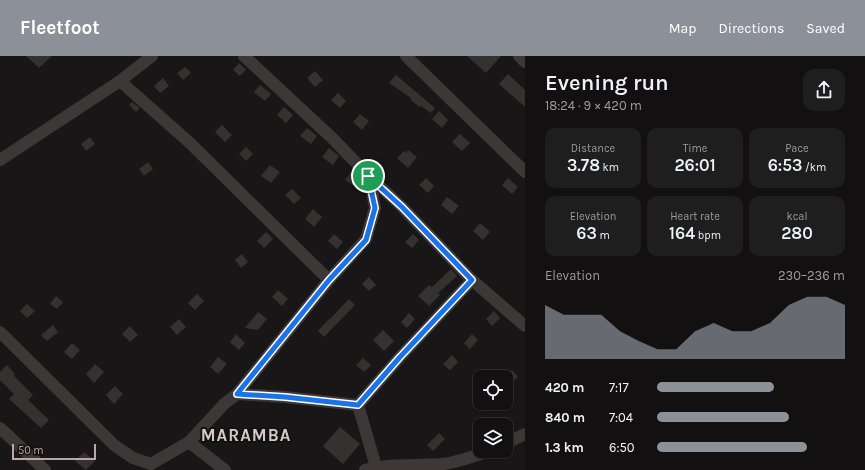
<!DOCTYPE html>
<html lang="en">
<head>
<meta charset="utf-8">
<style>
  body { margin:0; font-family:Karla,sans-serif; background:#1f1e1e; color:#f1f3f6; height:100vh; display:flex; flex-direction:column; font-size:15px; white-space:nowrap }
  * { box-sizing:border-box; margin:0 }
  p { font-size:13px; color:#9c9d9f }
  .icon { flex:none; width:22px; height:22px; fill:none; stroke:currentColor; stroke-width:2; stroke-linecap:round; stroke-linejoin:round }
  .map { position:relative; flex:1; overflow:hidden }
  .panel { display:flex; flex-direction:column; background:#121010; width:340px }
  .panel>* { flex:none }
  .buttons { position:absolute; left:473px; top:314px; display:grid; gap:8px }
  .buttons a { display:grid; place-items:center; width:40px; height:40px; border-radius:8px; background:#121010; box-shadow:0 1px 3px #0004,0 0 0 1px #313030; font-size:20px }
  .scale { position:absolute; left:12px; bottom:10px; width:84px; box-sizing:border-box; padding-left:4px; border:2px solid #b9a7ab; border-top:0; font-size:11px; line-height:14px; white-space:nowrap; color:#b9a7ab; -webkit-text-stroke:3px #131111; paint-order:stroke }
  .pin { position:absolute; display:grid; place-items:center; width:34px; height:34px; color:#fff; margin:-17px; border:2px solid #fff; border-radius:50%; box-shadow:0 1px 4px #0007 }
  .round { display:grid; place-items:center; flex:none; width:42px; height:42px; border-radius:12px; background:#1f1e1e }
  .overview { display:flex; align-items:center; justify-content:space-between; height:68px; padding:0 20px }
  h1 { font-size:22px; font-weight:600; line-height:30px }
  .stats { display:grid; grid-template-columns:repeat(3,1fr); gap:6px; height:68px; padding:4px 20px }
  .stats div { display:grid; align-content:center; border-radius:10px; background:#1f1e1e; text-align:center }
  .stats b { font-size:17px; font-weight:600 }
  .stats small { font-size:11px; font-weight:400 }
  .stats p { font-size:11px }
  .chart { height:112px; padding:8px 20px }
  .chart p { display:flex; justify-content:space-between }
  .chart svg { width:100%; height:72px; margin-top:4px; fill:#8c9099; opacity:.7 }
  ul { padding:0 20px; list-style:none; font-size:13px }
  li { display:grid; grid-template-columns:64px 48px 1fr; align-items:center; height:30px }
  li i { height:10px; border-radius:5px; background:#8c9099 }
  header { display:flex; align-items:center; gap:24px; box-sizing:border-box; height:56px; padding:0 20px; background:#8c9099; color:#fff }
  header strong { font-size:19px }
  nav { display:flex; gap:22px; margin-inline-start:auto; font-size:14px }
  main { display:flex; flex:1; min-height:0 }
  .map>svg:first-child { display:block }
  .building { fill:#343131 }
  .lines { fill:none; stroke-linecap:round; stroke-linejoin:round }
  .minor { stroke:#3e3737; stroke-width:12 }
  .route-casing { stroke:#fff; stroke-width:8 }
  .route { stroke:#1a73e8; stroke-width:5 }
  .labels { text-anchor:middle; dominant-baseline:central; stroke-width:4; stroke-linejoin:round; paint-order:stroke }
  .district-label { font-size:17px; font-weight:bold; letter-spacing:1px; fill:#d5c9cb; stroke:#131111 }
</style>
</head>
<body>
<header>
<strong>Fleetfoot</strong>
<nav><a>Map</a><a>Directions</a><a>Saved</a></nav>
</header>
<main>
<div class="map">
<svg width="525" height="414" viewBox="0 0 525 414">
  <rect width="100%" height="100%" fill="#181616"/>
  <g class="building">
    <polygon points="26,0 52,0 39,12"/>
    <polygon points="467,0 501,0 486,17"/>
    <polygon points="239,7 246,14 240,20 233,14"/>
    <polygon points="185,11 191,17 183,24 177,17"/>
    <polygon points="315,15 323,24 315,31 307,22"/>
    <polygon points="508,18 525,34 525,51 499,28"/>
    <polygon points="396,19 435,52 431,57 421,50 419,51 410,43 411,42 389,27"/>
    <polygon points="163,22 169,30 160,37 154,30"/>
    <polygon points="260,29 271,38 265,45 254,36"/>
    <polygon points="338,37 346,45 340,52 331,44"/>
    <polygon points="132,46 140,52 136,56 129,49"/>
    <polygon points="284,51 293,59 286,67 277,59"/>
    <polygon points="439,55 448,64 442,72 432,63"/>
    <polygon points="360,58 369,65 362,74 353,66"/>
    <polygon points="222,69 232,79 225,86 215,76"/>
    <polygon points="307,72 317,80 311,88 300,80"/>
    <polygon points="460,78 470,87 462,95 452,86"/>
    <polygon points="90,81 95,88 86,95 81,88"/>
    <polygon points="246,91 253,98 246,105 239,98"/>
    <polygon points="329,92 339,100 333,109 322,101"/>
    <polygon points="408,94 417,101 408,112 397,102 404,95 406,97"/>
    <polygon points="148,106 153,113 144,120 139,113"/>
    <polygon points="270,109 280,116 271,127 261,120"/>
    <polygon points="351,116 360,123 354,130 345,124"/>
    <polygon points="426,122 434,130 428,137 419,129"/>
    <polygon points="508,122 518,131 512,138 502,129"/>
    <polygon points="292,133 301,142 294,148 285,139"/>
    <polygon points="447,141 459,150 452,158 441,149"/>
    <polygon points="313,153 322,161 314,171 305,163"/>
    <polygon points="480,167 490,176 483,184 473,175"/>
    <polygon points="266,176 273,183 264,192 257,185"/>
    <polygon points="334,178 343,186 337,193 328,185"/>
    <polygon points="413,178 419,184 412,192 405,186"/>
    <polygon points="242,198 248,206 241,212 235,204"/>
    <polygon points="451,213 457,220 438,237 440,239 429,250 418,240 429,229 432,231"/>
    <polygon points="369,221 376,229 369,235 362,228"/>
    <polygon points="278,234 288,243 282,250 272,241"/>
    <polygon points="197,238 204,245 195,254 188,247"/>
    <polygon points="56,240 63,246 57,253 50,248"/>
    <polygon points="349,243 355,249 324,281 318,275 329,263 330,263"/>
    <polygon points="27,248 35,255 27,262 20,255"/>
    <polygon points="494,255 500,262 492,270 486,263"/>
    <polygon points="258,256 267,263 258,274 245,272"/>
    <polygon points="409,257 415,263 407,272 401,266"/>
    <polygon points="179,263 186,271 177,279 170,271"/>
    <polygon points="53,269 58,276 47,285 41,279"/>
    <polygon points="130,270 138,279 130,286 122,278"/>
    <polygon points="383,274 394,285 384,295 373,284"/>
    <polygon points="236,278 245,287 239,294 230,286"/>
    <polygon points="472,278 478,284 470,293 464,287"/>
    <polygon points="72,287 80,294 72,303 64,296"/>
    <polygon points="452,299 458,306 450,314 443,308"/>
    <polygon points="218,301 227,308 218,318 210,311"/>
    <polygon points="363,302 371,309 364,316 356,309"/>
    <polygon points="95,308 104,316 94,327 86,318"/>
    <polygon points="7,309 15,318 14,320 33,339 28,344 49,364 41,372 9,343 14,338 0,324 0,316"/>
    <polygon points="512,314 518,321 509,329 506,325 505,321"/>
    <polygon points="115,330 123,338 114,348 106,339"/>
    <polygon points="340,371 360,388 343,408 323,390"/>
    <polygon points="439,377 445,383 433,395 427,389"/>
    <polygon points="84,396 95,405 86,414 75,405"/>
  </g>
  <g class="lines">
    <g class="minor">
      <polyline points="406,0 525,116"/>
      <polyline points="519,0 525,6"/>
      <polyline points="120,25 190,87 329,224"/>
      <polyline points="0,104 120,25 152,0"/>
      <polyline points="369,120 402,151 472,224 525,270"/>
      <polyline points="0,276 114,389 133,402 151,408 189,386 224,348 237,338 329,224 366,183 375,152 369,120 331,81 244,0"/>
      <polyline points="237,338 285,341 358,349"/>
      <polyline points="0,372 45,414"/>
      <polyline points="189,386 225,414"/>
      <polyline points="506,387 525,378"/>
      <path d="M365,414C390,407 416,410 442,408C456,407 476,399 490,395"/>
      <polyline points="377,414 358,349 400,301 472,224"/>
    </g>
  </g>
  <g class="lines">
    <g class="route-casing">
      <polygon id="route" points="368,120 402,151 472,224 400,301 358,349 285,341 237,338 329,224 366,184 375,152"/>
    </g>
    <use href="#route" class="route"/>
  </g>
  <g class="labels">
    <g class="district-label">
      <text x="246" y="379">MARAMBA</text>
    </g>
  </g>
</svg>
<div class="buttons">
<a><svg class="icon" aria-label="locate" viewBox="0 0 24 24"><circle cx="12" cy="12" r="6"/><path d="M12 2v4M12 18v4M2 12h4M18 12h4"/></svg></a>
<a><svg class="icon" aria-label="layers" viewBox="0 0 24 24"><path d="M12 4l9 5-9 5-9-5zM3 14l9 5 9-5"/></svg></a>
</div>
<div class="scale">50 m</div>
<div class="pin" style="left:368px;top:120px;background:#1e9e55"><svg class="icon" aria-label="arrive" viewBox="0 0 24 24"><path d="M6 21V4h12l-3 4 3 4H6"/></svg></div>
</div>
<section class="panel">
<div class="overview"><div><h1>Evening run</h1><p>18:24 · 9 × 420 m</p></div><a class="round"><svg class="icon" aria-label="share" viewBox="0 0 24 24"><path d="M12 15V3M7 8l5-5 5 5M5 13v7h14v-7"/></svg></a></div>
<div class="stats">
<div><p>Distance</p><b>3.78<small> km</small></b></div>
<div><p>Time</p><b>26:01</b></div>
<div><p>Pace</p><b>6:53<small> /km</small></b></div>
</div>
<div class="stats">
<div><p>Elevation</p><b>63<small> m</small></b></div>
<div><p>Heart rate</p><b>164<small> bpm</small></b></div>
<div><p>kcal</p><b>280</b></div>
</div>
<div class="chart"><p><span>Elevation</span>230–236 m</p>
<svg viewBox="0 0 160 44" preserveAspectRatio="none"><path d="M0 44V11L10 17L20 17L30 17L40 27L50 33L60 38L70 38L80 27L90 22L100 27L110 27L120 22L130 11L140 6L150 6L160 11V44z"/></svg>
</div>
<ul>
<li><b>420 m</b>7:17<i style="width:62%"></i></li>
<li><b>840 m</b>7:04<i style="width:70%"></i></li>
<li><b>1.3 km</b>6:50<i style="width:80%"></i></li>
</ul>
</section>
</main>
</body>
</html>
